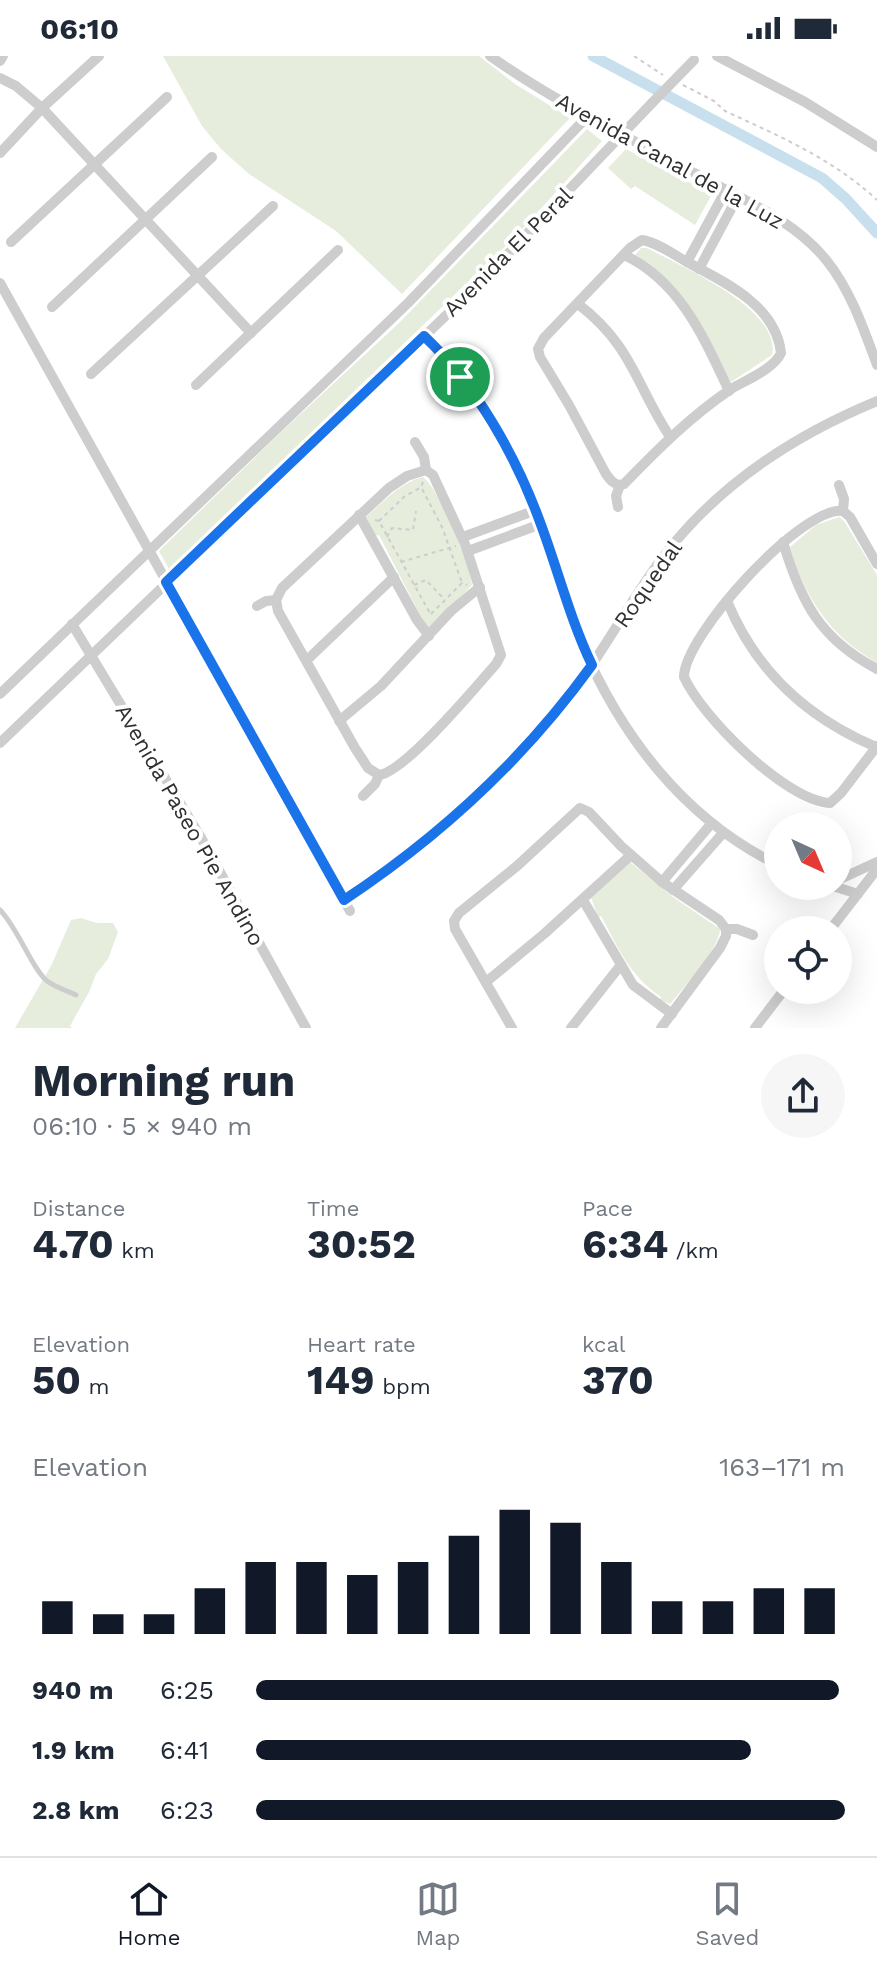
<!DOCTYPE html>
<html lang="en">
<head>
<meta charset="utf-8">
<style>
  body { margin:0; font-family:"Work Sans",sans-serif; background:#f6f6f7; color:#1f2937; height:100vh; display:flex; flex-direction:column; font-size:30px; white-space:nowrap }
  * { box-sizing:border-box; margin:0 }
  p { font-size:26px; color:#747a83 }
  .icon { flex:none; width:44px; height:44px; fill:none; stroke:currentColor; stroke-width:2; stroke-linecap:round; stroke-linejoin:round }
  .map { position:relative; height:972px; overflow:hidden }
  .drawer { display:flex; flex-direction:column; background:#fff; flex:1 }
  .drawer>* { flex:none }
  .needle { width:52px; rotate:136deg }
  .tools { position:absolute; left:764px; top:756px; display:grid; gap:16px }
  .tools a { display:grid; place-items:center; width:88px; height:88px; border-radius:50%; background:#fff; box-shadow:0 8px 32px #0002; font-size:40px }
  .pin { position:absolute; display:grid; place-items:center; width:68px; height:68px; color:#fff; margin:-34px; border:4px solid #fff; border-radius:50%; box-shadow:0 2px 8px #0007 }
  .round { display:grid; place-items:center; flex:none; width:84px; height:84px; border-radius:42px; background:#f6f6f7 }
  .summary { display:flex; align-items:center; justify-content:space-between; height:136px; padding:0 32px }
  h1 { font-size:44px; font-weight:700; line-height:60px }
  .metrics { display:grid; grid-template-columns:repeat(3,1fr); gap:12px; height:136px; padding:8px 32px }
  .metrics div { display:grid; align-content:center }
  .metrics b { font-size:40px; font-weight:700 }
  .metrics small { font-size:22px; font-weight:400 }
  .metrics p { font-size:22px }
  .chart { height:224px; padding:16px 32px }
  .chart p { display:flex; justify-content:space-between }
  .chart svg { width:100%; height:144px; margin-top:8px; stroke:#111827; stroke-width:6 }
  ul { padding:0 32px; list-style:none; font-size:26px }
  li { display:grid; grid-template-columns:128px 96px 1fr; align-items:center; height:60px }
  li i { height:20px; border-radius:10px; background:#111827 }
  .status { display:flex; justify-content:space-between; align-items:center; height:56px; padding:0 40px; background:#fff; direction:ltr }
  .status svg { height:22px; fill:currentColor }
  .tabs { display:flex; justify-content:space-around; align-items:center; height:112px; border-top:2px solid #e0e1e3; background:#fff; font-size:22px; color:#747a83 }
  .tabs a { display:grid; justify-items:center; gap:4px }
  .tabs .active { color:#111827 }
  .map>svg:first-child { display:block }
  .green { fill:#e6eddd }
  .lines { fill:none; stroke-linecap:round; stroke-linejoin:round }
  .canal { stroke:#c8dfee; stroke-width:11 }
  .path { stroke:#cdcdcd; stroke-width:2; stroke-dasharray:4 4; stroke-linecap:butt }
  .service { stroke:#cdcdcd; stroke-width:5 }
  .minor { stroke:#cdcdcd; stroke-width:10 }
  .minor-bridge { stroke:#cdcdcd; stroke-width:10 }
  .route-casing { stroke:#fff; stroke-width:16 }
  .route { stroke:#1a73e8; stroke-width:10 }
  .labels { text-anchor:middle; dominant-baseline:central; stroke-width:8; stroke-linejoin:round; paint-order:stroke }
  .street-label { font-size:22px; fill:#303030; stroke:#fff }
</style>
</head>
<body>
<div class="status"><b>06:10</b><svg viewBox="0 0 49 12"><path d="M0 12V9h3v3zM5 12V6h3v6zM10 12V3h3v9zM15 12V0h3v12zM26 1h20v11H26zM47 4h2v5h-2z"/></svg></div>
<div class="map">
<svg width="877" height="972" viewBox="0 0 877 972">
  <rect width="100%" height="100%" fill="#fff"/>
  <g class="green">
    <polygon points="163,0 479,0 515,28 570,62 402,238 336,175 249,118 221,93 202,70"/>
    <polygon points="587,73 602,85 518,178 169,513 159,495 281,376 398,268"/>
    <polygon points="626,93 712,138 695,169 635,130 631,133 608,112"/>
    <path d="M641,192H647C680,210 782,253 772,299L731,326C724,317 722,308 717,299C695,259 674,224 635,199Z"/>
    <path d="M423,421C439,433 470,508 472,529L431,574L418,560L419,557L379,479L375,480L366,461C384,445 400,427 423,421Z"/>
    <path d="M839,461L844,465L877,519V607C830,580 805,542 790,491L816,469Z"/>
    <path d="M630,806L673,841L720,873C720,892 683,932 670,948L660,944L661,941C629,919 619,893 601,860L598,862L591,841Z"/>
    <polygon points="81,862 97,867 113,867 118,876 108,903 96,918 89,936 70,970 72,972 15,972 52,908 71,864"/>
  </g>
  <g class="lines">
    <polyline class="canal" points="593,0 822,122 846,143 877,177"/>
    <g class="path">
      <polyline points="634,0 663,19"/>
      <path d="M683,29L714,45L725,55C779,80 833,103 877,144"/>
      <polyline points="423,426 421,431 442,471 462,527"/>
      <polyline points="375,464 379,465 431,559"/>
      <polyline points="379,465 405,440 420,432"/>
      <polyline points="387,481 392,472 413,474 416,455"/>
      <polyline points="401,506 456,490"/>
      <polyline points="414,529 426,524 445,544"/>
      <polyline points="431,558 462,527 467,529"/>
    </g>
    <path class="service" d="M0,854C18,872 32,913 47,925C55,931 67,935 76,939"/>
    <g class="minor">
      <path d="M490,0C558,48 634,84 707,124C749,146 797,167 827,205C851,235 864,274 877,309"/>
      <polyline points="717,0 805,46 877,91"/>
      <polyline points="0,5 3,0"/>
      <polyline points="0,22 16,30 42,52 251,277"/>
      <polyline points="0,97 42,52 99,0"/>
      <path d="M642,184C658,187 673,198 687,206C724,226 776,249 781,297C774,313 746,324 731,333C691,360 658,393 624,428C616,431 611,425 606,418L569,349L540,301L538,293L544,282L630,192Z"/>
      <polyline points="11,186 167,41"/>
      <path d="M624,199C680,225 704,282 729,335"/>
      <polyline points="687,206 726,134"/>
      <polyline points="699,213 738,140"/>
      <polyline points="0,227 350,855"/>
      <path d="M578,248C632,289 636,329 670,381"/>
      <polyline points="52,251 212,101"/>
      <path d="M424,280C473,327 511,391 536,453C553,497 564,543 581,586C621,680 684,763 778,809"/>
      <polyline points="91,318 273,150"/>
      <polyline points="196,329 338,194"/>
      <polyline points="839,429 844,443 843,455 850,461 877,508"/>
      <polyline points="618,451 616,440 620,429"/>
      <path d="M843,455C801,450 684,580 684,621C702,661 785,744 830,747L841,737L877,690"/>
      <polyline points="359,459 417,564 429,580"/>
      <polyline points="463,481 536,454"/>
      <path d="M783,486C801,546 820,583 877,613"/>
      <polyline points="468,495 541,468"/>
      <polyline points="276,544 278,555 355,692 368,712 379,719"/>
      <polyline points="276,544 282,532 389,432 407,420 426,414"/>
      <path d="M727,545C756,616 807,662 876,691"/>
      <polyline points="257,550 266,545 276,544"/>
      <polyline points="72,568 200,780 306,972"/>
      <polyline points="307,604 394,521"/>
      <polyline points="0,638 408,247 587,61"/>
      <polyline points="339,665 381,630 451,555 480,531"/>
      <polyline points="0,687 483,224 652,47"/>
      <path d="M379,719C405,716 476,631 496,608L501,599L465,488L433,419L426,414L424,401L415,386"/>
      <polyline points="363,740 375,728 379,719"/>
      <polyline points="838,824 877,806"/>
      <polyline points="662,826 711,768"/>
      <polyline points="833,830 858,838"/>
      <polyline points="673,834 723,777"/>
      <path d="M344,844C423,792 498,730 558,656C596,609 624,554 660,505C715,431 792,380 877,345"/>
      <polyline points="583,844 633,929 672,958"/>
      <polyline points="830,874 877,813"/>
      <polyline points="486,926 544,878 631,799"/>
      <polyline points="512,972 455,873 454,865 459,857 517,810 580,752 589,756 621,790 662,826 719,864 726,873 737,873 753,879"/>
      <polyline points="571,972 620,910"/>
      <polyline points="661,972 720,892 726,880 726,873"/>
      <polyline points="755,972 784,934"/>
    </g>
    <polyline class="minor-bridge" points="652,47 694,4"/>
  </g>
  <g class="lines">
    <g class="route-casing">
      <path id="route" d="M424,280C476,329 516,400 540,466C558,514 570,563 592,609C524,703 441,780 344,844L166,526Z"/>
    </g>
    <use href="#route" class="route"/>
  </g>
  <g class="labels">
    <g class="street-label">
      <text transform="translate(670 105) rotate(29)">Avenida Canal de la Luz</text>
      <text transform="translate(508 196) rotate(-45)">Avenida El Peral</text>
      <text transform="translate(648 528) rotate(-55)">Roquedal</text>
      <text transform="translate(190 769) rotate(60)">Avenida Paseo Pie Andino</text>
    </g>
  </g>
</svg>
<div class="tools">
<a><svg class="needle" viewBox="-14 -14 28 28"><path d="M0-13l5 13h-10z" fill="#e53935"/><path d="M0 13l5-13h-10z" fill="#747a83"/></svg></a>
<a><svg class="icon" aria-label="locate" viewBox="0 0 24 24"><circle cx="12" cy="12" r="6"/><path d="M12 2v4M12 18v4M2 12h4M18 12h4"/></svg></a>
</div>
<div class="pin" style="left:460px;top:321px;background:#1e9e55"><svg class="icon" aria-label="arrive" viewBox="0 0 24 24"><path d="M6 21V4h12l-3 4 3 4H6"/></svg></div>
</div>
<section class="drawer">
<div class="summary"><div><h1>Morning run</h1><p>06:10 · 5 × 940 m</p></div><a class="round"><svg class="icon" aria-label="share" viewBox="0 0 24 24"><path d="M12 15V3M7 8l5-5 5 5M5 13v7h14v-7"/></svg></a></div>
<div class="metrics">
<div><p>Distance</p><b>4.70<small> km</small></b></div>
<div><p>Time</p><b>30:52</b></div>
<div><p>Pace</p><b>6:34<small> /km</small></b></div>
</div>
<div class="metrics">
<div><p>Elevation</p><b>50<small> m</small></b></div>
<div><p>Heart rate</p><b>149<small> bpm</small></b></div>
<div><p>kcal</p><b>370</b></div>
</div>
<div class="chart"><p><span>Elevation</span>163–171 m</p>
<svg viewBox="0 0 160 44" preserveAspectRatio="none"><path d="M5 44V34M15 44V38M25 44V38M35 44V30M45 44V22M55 44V22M65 44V26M75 44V22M85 44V14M95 44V6M105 44V10M115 44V22M125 44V34M135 44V34M145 44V30M155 44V30"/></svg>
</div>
<ul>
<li><b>940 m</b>6:25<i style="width:99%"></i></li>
<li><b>1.9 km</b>6:41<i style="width:84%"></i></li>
<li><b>2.8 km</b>6:23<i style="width:100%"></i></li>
</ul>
</section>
<nav class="tabs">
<a class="active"><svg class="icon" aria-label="home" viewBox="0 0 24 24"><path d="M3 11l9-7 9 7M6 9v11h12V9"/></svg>Home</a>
<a><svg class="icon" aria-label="map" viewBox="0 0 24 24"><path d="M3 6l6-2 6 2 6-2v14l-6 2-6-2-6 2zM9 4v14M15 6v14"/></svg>Map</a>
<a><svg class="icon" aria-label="saved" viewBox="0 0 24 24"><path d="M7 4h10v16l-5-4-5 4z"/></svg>Saved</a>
</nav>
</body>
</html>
